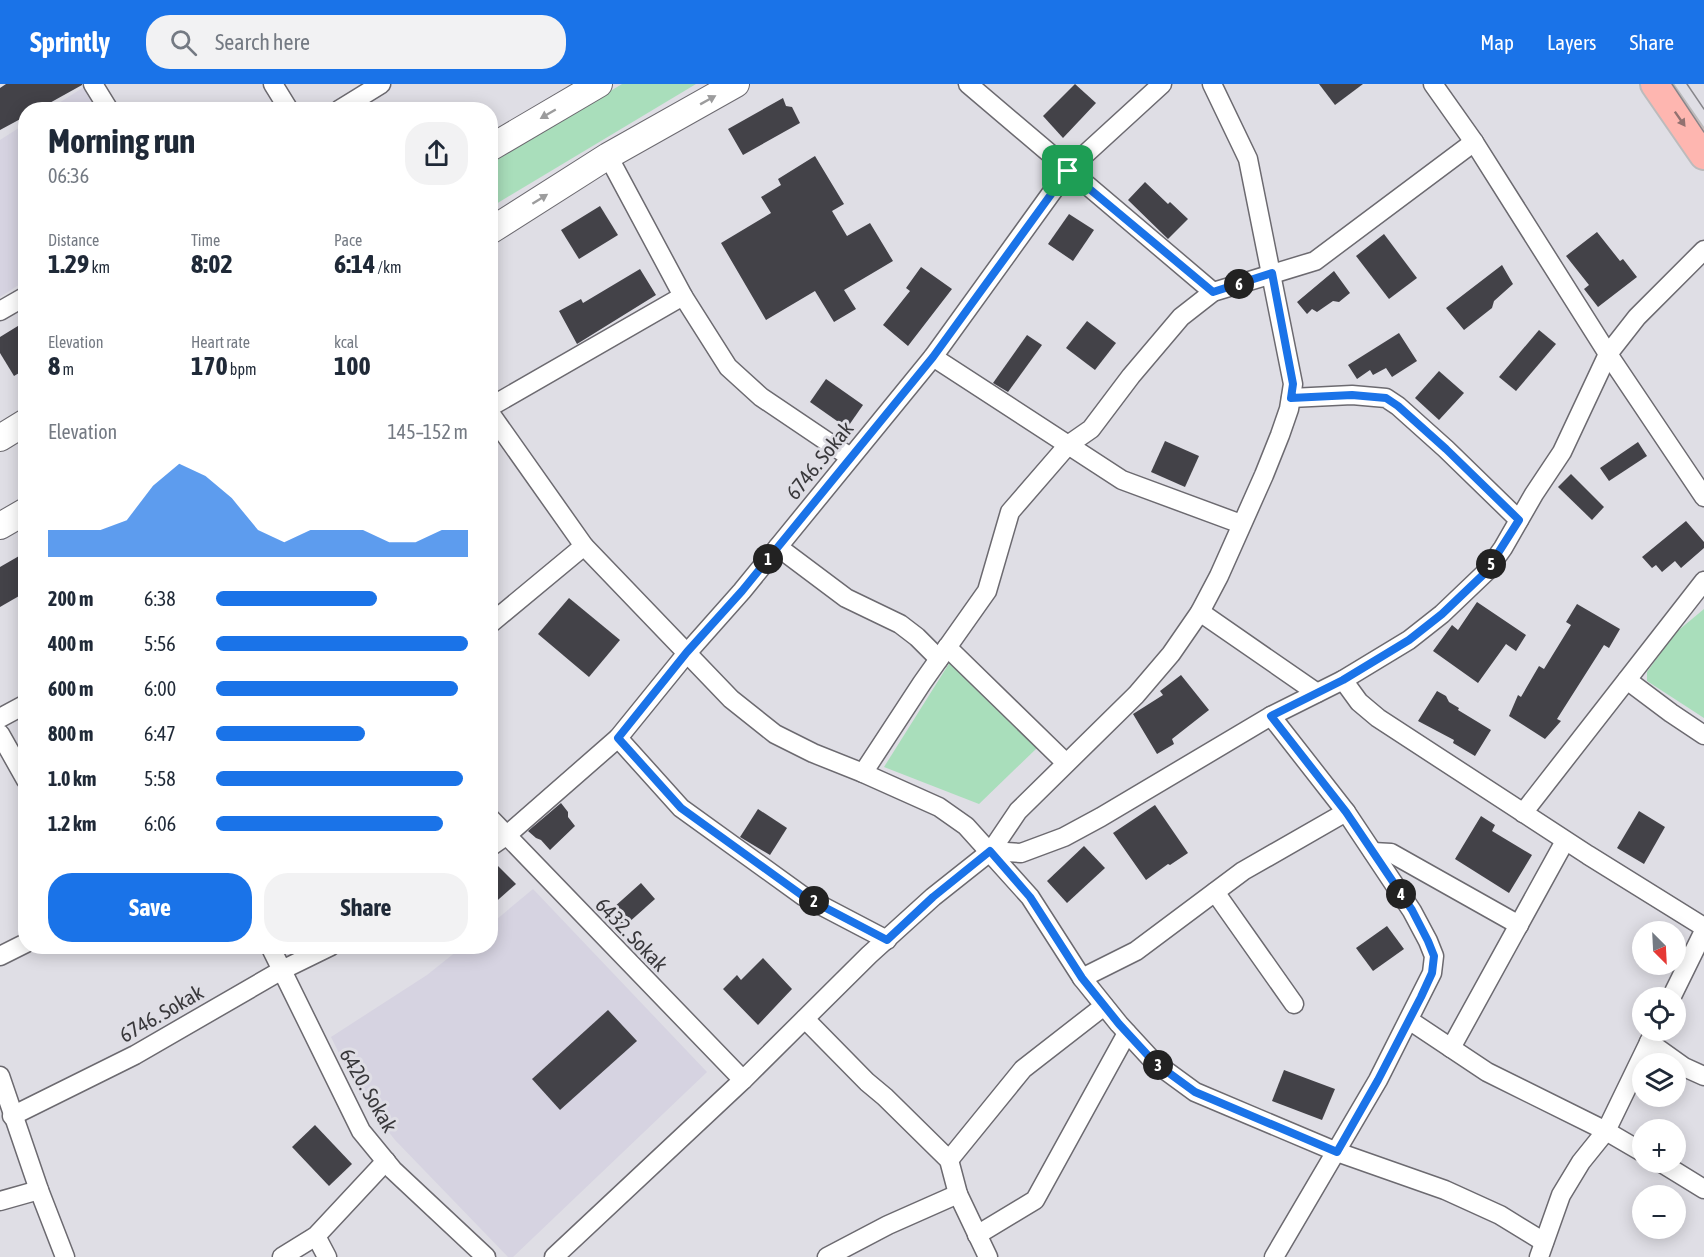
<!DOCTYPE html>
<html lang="en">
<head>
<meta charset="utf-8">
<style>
  body { margin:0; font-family:"Asap Condensed",sans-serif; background:#f2f2f3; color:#1f2937; height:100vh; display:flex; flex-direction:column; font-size:22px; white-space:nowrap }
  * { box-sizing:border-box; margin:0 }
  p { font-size:20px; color:#747a83 }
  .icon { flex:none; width:33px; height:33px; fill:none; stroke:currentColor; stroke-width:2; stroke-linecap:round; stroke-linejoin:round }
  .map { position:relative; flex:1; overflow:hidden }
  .details { position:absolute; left:18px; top:18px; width:480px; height:852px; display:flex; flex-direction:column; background:#fff; border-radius:24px; box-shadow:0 3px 15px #0003 }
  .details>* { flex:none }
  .needle { width:39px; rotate:156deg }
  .controls { position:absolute; left:1632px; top:837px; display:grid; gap:12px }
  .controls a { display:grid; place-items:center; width:54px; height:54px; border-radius:50%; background:#fff; box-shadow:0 3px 15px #0003; font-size:30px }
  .pin { position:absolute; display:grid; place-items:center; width:51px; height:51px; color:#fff; margin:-26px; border-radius:12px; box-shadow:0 3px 9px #0006 }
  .km { position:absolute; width:30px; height:30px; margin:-15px; border-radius:50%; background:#222; color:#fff; font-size:16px; line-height:30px; text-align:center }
  .round { display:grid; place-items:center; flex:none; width:63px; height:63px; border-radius:24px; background:#f2f2f3 }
  .summary { display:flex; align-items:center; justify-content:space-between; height:102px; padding:0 30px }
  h1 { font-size:33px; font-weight:700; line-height:45px }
  .metrics { display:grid; grid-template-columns:repeat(3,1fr); gap:9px; height:102px; padding:6px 30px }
  .metrics div { display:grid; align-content:center }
  .metrics b { font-size:26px; font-weight:700 }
  .metrics small { font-size:16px; font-weight:400 }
  .metrics p { font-size:16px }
  .chart { height:168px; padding:12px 30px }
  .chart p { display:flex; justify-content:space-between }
  .chart svg { width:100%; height:108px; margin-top:6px; fill:#1a73e8; opacity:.7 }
  .cta { display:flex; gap:12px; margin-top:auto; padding:12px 30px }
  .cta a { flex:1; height:69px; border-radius:24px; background:#1a73e8; color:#fff; font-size:24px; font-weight:700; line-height:69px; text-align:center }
  .cta a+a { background:#f2f2f3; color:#1f2937 }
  ul { padding:0 30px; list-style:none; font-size:20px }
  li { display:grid; grid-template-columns:96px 72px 1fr; align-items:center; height:45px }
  li i { height:15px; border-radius:8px; background:#1a73e8 }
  header { display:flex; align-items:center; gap:36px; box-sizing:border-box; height:84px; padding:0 30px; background:#1a73e8; color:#fff }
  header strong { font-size:28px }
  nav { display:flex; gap:33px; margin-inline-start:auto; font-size:21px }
  .search { width:420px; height:54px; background:#f2f2f3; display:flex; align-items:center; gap:15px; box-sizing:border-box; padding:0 21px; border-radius:24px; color:#747a83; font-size:22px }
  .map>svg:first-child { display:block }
  .built { fill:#d6d3e1 }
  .green { fill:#a9debb }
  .building { fill:#434248 }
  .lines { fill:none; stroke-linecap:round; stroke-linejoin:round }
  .street-casing { stroke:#6c6a70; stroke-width:21 }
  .secondary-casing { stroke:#6c6a70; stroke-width:28 }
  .primary-casing { stroke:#bcbbbc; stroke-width:32 }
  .street { stroke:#fff; stroke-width:18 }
  .secondary { stroke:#fff; stroke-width:26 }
  .primary { stroke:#feb6b0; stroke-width:28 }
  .tram { stroke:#86858a; stroke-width:1.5 }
  .oneway { fill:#9c9c9d }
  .oneway2 { fill:#927170 }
  .route-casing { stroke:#fff; stroke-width:12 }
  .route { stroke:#1a73e8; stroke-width:8 }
  .labels { text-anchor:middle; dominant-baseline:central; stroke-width:6; stroke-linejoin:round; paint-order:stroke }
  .street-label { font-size:21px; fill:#39383b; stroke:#dfdee5 }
</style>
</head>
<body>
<header>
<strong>Sprintly</strong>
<div class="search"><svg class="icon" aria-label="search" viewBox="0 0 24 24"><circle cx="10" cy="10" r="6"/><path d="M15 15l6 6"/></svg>Search here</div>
<nav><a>Map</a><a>Layers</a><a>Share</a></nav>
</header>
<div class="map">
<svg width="1704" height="1173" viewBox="0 0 1704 1173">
  <rect width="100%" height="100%" fill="#dfdee5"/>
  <g class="built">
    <polygon points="84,3 98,25 48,26"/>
    <polygon points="25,40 25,197 0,213 0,56"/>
    <polygon points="533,805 707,988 513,1173 508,1173 395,1056 359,1010 331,953 427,891 462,863 490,862 491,840"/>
  </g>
  <g class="green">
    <polygon points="622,0 696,0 491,123 490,80"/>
    <polygon points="1704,525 1704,634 1647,597 1647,588 1674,550"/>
    <polygon points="950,578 1037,664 979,720 884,683"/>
  </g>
  <g class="building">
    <polygon points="6,0 82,0 82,1 37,26 26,26 26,32 0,46 0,4"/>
    <polygon points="1075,0 1096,19 1063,54 1043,32"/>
    <polygon points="1319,0 1363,0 1335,21"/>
    <polygon points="783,14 786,22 792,23 800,39 743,71 728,45"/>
    <polygon points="815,72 844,120 832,127 847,152 870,139 893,177 844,206 856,225 834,238 815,207 766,236 721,159 771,129 761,113 781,101 778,95"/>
    <polygon points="1145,98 1168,120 1170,118 1188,135 1168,155 1128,116"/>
    <polygon points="600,122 618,151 579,175 561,146"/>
    <polygon points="1069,130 1094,146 1073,177 1048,160"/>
    <polygon points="1597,148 1620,177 1623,175 1637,193 1598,223 1584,205 1589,201 1566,172"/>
    <polygon points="1384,150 1417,194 1389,215 1356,172"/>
    <polygon points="1502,181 1513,200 1494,217 1492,224 1464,246 1446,224"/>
    <polygon points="921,183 952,205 908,262 883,241 910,207 906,204"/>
    <polygon points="640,185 656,211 577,260 559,227 581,215 583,219"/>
    <polygon points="1334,187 1350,209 1339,218 1333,217 1317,228 1312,225 1307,230 1297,218"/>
    <polygon points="26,237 26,285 14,292 0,269 0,253"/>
    <polygon points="1087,237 1116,259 1095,286 1066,264"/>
    <polygon points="1539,246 1556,260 1516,307 1499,293"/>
    <polygon points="1399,249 1417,277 1392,293 1386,284 1373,291 1370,286 1357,295 1348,281"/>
    <polygon points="1027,251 1042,261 1008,308 993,299"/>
    <polygon points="1439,287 1464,309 1439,336 1415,314"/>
    <polygon points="826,295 863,321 847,344 810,318"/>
    <polygon points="1165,357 1199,372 1185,403 1151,388"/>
    <polygon points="1638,358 1647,372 1609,397 1600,384"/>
    <polygon points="1571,390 1604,423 1592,436 1558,403"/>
    <polygon points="1686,437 1704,458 1704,464 1681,484 1675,477 1662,488 1656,481 1652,484 1642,473"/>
    <polygon points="26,468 26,508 0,523 0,483"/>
    <polygon points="569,514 620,556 589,593 538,550"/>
    <polygon points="1477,518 1526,551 1516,567 1506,560 1478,599 1433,567 1452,541 1458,546"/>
    <polygon points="1577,520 1620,545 1609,564 1604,561 1557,635 1561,637 1545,655 1509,632 1518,611 1521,613 1539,582 1544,585 1571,541 1566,538"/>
    <polygon points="1181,591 1209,626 1172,655 1174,660 1157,670 1133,630 1163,611 1160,607"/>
    <polygon points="1437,607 1446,612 1449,618 1459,624 1458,626 1491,646 1475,672 1453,659 1454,656 1418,637"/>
    <polygon points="561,719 568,728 568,733 575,742 550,766 541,756 536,754 528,747"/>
    <polygon points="1155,721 1188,769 1170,781 1168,780 1146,796 1113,749"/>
    <polygon points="758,725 787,744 770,771 740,753"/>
    <polygon points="1639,727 1665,743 1644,780 1617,764"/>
    <polygon points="1481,732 1495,741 1492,747 1532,771 1509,809 1455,775"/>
    <polygon points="1084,762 1105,784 1067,819 1047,797"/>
    <polygon points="490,774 516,800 490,823"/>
    <polygon points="641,799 655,815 618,848 604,832"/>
    <polygon points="1387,842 1404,865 1373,887 1356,864"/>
    <polygon points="763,874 792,905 758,941 723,905 737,891 741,896"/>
    <polygon points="608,926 637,957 560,1026 532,995"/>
    <polygon points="1284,986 1335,1005 1322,1036 1272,1017"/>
    <polygon points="315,1041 352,1080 329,1102 292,1063"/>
  </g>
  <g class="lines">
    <g class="street-casing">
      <g id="street">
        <polyline points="93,0 109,26"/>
        <polyline points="273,0 289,26"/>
        <polyline points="968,0 1213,208"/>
        <polyline points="1433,0 1474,58 1608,270 1704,413"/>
        <polyline points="339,26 381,0"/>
        <polyline points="608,72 683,212 728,283 761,313 850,373"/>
        <polyline points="0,227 26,212"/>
        <polyline points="933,273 1122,396 1241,440"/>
        <polyline points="1291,314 1352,311 1386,314 1398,322 1446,365 1519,436"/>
        <polyline points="490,323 683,212"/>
        <polyline points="490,329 584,462 731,615 775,650 813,669 863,689 939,723 966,742 1030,813 1082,894 1119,940 1154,978 1195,1008 1337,1068 1445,1106 1500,1131 1544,1158"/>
        <polyline points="778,463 846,514 900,540 917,553 939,575"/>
        <polyline points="1200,528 1317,609"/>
        <polyline points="490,540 584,462"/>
        <polyline points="947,563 1066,679"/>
        <polyline points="1343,596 1359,618 1378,634 1588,771 1704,843"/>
        <polyline points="1627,596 1671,629 1704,651"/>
        <polyline points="1271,632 1346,728 1412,827 1428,857 1434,872 1432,889 1378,996 1274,1173"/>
        <polyline points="0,634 26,620"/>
        <polyline points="0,650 26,696"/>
        <polyline points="618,654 681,724 803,812 887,856"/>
        <polyline points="863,689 922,599 987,507 1010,428 1068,361 1091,345 1131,292 1181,233 1213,208 1315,177 1474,58"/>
        <polyline points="1523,729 1704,497"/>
        <polyline points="490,734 743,996"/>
        <polyline points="490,763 507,751 618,654 687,569 742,507 933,273 1068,86 1162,0"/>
        <polyline points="991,767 1021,769 1064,753 1101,733 1271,632 1343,596 1409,556 1442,530 1486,488 1503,464 1534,410 1562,368 1608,270 1637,233 1704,166"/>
        <polyline points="1373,768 1391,769 1519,841"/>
        <polyline points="1215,808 1294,920"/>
        <polyline points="270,862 361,1047 393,1086 486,1173"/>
        <polyline points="0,872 26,859"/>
        <polyline points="1082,894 1136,867 1243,787 1346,728"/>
        <polyline points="1671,914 1704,847"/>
        <polyline points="805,935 867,998 885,1013 949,1076 958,1110 988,1173"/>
        <polyline points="1409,936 1487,988 1606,1047 1642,1068"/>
        <polyline points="1649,958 1684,983 1704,992"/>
        <polyline points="1451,964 1565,757"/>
        <polyline points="0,992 39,1106 65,1173"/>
        <polyline points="12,1032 135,971 282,886 331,862"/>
        <polyline points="949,1076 1023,985 1104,922"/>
        <polyline points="1660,1078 1704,1105"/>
        <polyline points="0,1117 39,1106"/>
        <polyline points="977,1151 1035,1116 1127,949"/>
        <polyline points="316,1152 327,1173"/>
        <polyline points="282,1173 316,1152 386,1077"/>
        <polyline points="554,1173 743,996 869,871 933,813 991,767 1018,727 1136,611 1171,570 1200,528 1219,492 1264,391 1280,351 1289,325 1293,300 1248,75 1212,0"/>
        <polyline points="827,1173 888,1141 958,1110"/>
        <polyline points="1539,1173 1561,1111 1581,1078 1606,1047 1655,946"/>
      </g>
    </g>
    <g class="secondary-casing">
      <g id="secondary">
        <polyline points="490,64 599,0"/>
        <polyline points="490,147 608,72 736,0"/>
        <polyline points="0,354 26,338"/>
        <polyline points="0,442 26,427"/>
      </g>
    </g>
    <g class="primary-casing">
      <polyline id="primary" points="1655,0 1704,71"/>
    </g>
    <use href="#street" class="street"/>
    <use href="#secondary" class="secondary"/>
    <use href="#primary" class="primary"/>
    <g class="tram">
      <polyline points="1672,0 1704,48"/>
      <polyline points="1687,0 1704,25"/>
    </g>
  </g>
  <defs><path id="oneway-solid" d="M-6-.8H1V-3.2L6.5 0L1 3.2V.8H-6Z" transform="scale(1.5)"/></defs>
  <g class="oneway">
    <use href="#oneway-solid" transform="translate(708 16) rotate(-29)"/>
    <use href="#oneway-solid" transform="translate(548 30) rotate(150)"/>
    <use href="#oneway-solid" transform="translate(540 115) rotate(-32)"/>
  </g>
  <use class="oneway2" href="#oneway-solid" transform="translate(1680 35) rotate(55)"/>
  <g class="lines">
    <g class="route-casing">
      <polygon id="route" points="1068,87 1213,208 1272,189 1293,300 1291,314 1352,311 1386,314 1398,322 1446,365 1519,436 1486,488 1442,530 1409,556 1343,596 1271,632 1346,728 1412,826 1428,857 1434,872 1432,889 1421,913 1378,996 1337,1068 1195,1008 1154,978 1119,940 1082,894 1030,813 990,767 933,813 887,856 803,812 681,724 618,654 687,568 742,507 933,273"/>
    </g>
    <use href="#route" class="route"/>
  </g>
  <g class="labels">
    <g class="street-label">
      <text transform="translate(819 376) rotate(-51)">6746. Sokak</text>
      <text transform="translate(632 850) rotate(46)">6432. Sokak</text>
      <text transform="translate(161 929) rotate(-30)">6746. Sokak</text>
      <text transform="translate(369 1006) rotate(60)">6420. Sokak</text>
    </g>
  </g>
</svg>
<div class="controls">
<a><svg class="needle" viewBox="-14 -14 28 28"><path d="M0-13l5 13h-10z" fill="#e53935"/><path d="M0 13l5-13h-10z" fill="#747a83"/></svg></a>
<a><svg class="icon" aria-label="locate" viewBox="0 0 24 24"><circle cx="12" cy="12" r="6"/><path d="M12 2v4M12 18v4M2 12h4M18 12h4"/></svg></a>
<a><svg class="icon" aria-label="layers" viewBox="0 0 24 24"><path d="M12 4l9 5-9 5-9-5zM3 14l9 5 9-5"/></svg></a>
<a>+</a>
<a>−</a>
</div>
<div class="pin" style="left:1068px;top:87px;background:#1e9e55"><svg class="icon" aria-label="arrive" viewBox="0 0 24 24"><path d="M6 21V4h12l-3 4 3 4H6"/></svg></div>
<b class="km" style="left:768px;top:475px">1</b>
<b class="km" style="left:814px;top:817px">2</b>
<b class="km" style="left:1158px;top:981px">3</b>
<b class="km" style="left:1401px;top:810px">4</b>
<b class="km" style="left:1491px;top:480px">5</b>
<b class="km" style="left:1239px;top:200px">6</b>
<section class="details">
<div class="summary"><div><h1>Morning run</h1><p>06:36</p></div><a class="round"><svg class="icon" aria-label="share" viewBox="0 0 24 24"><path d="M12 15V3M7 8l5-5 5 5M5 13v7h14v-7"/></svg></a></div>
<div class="metrics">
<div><p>Distance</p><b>1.29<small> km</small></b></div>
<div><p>Time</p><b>8:02</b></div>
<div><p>Pace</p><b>6:14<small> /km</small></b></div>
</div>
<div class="metrics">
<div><p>Elevation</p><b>8<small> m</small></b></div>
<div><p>Heart rate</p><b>170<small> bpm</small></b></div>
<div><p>kcal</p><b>100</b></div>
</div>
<div class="chart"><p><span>Elevation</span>145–152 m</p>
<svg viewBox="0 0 160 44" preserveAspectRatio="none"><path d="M0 44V33L10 33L20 33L30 29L40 15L50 6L60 11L70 20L80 33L90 38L100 33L110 33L120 33L130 38L140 38L150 33L160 33V44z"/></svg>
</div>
<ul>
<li><b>200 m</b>6:38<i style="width:64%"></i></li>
<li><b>400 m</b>5:56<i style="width:100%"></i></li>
<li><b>600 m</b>6:00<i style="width:96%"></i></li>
<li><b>800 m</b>6:47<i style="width:59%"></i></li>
<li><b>1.0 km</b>5:58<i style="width:98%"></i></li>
<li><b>1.2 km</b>6:06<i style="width:90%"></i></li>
</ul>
<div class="cta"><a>Save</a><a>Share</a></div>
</section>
</div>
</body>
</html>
